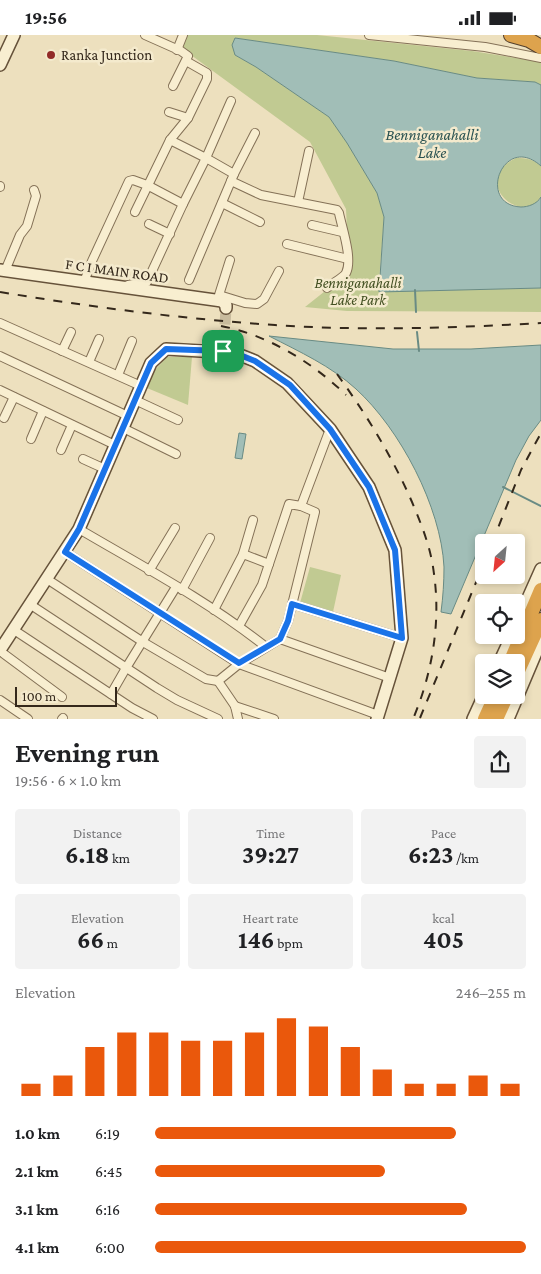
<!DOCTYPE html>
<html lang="en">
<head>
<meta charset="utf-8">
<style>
  body { margin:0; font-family:"Crimson Pro",serif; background:#f2f2f2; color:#202124; height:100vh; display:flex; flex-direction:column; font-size:19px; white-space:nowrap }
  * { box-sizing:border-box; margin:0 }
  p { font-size:16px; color:#757577 }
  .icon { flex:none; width:28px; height:28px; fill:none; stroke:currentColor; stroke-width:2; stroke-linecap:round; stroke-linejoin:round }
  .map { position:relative; height:684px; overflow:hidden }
  .drawer { display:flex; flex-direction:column; background:#fff; flex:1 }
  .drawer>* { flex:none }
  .needle { width:32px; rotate:207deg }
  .buttons { position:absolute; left:475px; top:499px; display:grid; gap:10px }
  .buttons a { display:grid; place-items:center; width:50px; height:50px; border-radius:5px; background:#fff; box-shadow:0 2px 8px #0003; font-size:25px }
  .scale { position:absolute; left:15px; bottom:12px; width:102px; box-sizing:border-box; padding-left:5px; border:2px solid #34281b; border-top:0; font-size:14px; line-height:18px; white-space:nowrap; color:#34281b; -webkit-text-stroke:4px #f4eacd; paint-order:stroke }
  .pin { position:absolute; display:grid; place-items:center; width:42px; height:42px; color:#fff; margin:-21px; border-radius:10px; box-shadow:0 2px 8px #0006 }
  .round { display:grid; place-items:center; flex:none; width:52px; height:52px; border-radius:5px; background:#f2f2f2 }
  .summary { display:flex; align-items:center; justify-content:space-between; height:85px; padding:0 15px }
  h1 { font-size:28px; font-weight:700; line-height:38px }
  .stats { display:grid; grid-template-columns:repeat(3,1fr); gap:8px; height:85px; padding:5px 15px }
  .stats div { display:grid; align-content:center; border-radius:5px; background:#f2f2f2; text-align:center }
  .stats b { font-size:25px; font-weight:700 }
  .stats small { font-size:14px; font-weight:400 }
  .stats p { font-size:14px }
  .chart { height:140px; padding:10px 15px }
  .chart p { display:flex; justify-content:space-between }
  .chart svg { width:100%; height:90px; margin-top:5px; stroke:#ea580c; stroke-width:6 }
  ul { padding:0 15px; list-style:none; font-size:16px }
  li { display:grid; grid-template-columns:80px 60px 1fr; align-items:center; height:38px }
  li i { height:12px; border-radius:6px; background:#ea580c }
  .status { display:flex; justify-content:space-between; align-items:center; height:35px; padding:0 25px; background:#fff; direction:ltr }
  .status svg { height:14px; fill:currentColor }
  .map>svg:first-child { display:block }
  .green { fill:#c1ca92 }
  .water { fill:#a1beb7; stroke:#698b84 }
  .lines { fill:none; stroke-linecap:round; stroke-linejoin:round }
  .stream { stroke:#698b84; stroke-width:2 }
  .secondary-tunnel { stroke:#c8bb9d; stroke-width:11; stroke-dasharray:11 5.5; stroke-linecap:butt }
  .street-casing { stroke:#847157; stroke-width:10 }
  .secondary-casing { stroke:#66523a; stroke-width:14 }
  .highway-casing { stroke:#523f2c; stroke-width:16 }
  .street { stroke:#f8eed0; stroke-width:8 }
  .secondary { stroke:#f8eed0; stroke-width:11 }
  .highway { stroke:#dda34d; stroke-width:14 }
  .rail { stroke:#34281b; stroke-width:2; stroke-dasharray:9 9; stroke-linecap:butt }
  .route-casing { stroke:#fff; stroke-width:10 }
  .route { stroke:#1a73e8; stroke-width:6 }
  .poi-dot { fill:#922b28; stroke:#f4eacd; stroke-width:2 }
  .labels { text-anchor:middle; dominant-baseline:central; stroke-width:5; stroke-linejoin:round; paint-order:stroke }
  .poi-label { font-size:15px; fill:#34281b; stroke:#f4eacd; text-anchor:start }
  .street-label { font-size:15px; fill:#34281b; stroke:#f4eacd }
  .park-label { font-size:15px; font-style:italic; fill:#435022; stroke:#f4eacd }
  .water-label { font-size:16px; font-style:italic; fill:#2b5352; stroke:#f4eacd }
</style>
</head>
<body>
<div class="status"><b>19:56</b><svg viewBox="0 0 49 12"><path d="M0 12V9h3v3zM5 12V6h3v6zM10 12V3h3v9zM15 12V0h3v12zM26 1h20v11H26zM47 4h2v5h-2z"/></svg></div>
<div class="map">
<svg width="541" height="684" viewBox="0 0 541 684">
  <rect width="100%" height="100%" fill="#ede0be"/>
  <g class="green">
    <polygon points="186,0 317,0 472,16 541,27 541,50 535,47 477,43 394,26 235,3 235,20 256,32 329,82 347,108 377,158 384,182 379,247 415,256 541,253 541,277 347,276 305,272 349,237 346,174 310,107 180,12"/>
    <path d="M516,123C527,123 533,124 541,131V162C521,193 469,145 516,123Z"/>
    <polygon points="167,322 192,322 188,370 147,353 155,335"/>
    <polygon points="310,532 341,540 333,577 300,568"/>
  </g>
  <g class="water">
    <path d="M235,3L394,26L477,43L535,47L541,50V131C503,97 476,170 521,172C528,172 537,169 541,162V253L379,257L384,182L377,158L347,108L329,82L256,32L235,20L232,10Z"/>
    <path d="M269,301L393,314H471L541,310V385L529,401L516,425L451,579L441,577C443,562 444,547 444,532C441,472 400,394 356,354C331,331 300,317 269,301Z"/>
    <polygon points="239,398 246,399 242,424 235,423"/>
  </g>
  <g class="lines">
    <g class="stream">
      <polyline points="415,255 416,277"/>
      <polyline points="417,297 419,316"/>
      <polyline points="503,452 541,471"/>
    </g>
    <polyline class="secondary-tunnel" points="224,306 226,273"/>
    <g class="street-casing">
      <g id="street">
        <polyline points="145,0 181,16 188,21 173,51"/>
        <polyline points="369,0 485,12 541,23"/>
        <polyline points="177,15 183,0"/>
        <polyline points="169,77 188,83"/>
        <polyline points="170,105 188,83 207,44 207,38 186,26"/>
        <polyline points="234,139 255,98"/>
        <path d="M231,146L261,160L337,175L339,178C342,193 353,224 346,238C343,243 332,248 327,253"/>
        <polyline points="0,151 0,152"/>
        <polyline points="298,167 309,116"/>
        <polyline points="222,168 260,187"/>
        <polyline points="149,189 170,199"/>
        <polyline points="312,190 342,197"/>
        <polyline points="287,209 348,224"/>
        <polyline points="230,225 219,260 245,268 257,269 264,264 279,236"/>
        <polyline points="5,236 20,200 27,191 36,161 34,155"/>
        <polyline points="189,245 234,139 206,123 231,66"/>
        <polyline points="84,247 92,226 129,146 133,145 147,150 183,169"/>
        <polyline points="128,250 147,247 183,169 206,123 170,105 135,177"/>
        <polyline points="0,288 141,351"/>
        <polyline points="62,316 71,297"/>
        <polyline points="0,321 128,381"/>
        <polyline points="89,327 99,304"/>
        <polyline points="118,340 132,306"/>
        <polyline points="0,355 115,410"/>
        <polyline points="135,365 178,385"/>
        <polyline points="4,383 14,362"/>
        <polyline points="123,393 176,419"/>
        <polyline points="31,404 43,376"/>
        <polyline points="61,415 72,390"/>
        <polyline points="83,424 105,434"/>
        <path d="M79,494C142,531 208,566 266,612"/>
        <polyline points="65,517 239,629 378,680"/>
        <polyline points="243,519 269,529"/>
        <polyline points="149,536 175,493"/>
        <polyline points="47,544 143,607 206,644 218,646"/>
        <polyline points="182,555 210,503"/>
        <polyline points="292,569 402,603"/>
        <polyline points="31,570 157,653 177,665 218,684"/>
        <polyline points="214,575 243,519 253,485"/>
        <polyline points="239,591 262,550 289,469 301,471"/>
        <polyline points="14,595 132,673 153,684"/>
        <polyline points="280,604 390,643"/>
        <polyline points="0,616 62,662"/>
        <polyline points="111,659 126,633 176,552"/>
        <polyline points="0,665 28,684"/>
        <polyline points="235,671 274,684"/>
        <polyline points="62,684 63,683"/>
        <polyline points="238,684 235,671 218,646 239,629 280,604 288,586 315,477 301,471 330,394"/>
      </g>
    </g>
    <g class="secondary-casing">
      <g id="secondary">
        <polyline points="0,30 14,0"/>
        <polyline points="0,235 222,266 226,270 226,273"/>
        <polyline points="516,590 541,534"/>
        <polyline points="0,615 79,494 151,328 166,314 235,318 255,326 287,348 330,394 369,452 395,515 402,603 377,684"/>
        <polyline points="499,628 512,600"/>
        <polyline points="473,684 484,660"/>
        <polyline points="508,684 541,606"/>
      </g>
    </g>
    <g class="highway-casing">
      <g id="highway">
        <polyline points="511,0 529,5 541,12"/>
        <polyline points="510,628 541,555"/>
        <polyline points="516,640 541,585"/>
        <polyline points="485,684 496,660"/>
        <polyline points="496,684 507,660"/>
      </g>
    </g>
    <use href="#street" class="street"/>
    <use href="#secondary" class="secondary"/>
    <use href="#highway" class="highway"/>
    <g class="rail">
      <path d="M0,257C91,272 183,284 275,290C363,296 453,293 541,288"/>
      <path d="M221,291C268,300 312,327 346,360"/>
      <path d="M337,339C366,379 392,421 412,467C422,491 431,513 434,539C441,588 432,639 413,684"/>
      <polyline points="492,508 521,435 541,398"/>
      <polyline points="420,683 484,528"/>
    </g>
  </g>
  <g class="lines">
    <g class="route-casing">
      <polygon id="route" points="166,314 223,316 235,318 255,326 290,350 330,394 369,452 395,515 402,603 292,569 288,586 280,604 239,628 65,517 79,494 151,328"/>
    </g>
    <use href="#route" class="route"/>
  </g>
  <circle class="poi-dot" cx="51" cy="20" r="5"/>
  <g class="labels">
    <g class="poi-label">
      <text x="61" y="20">Ranka Junction</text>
    </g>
    <g class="street-label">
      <text transform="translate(117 236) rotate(8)">F C I MAIN ROAD</text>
    </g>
    <g class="park-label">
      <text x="358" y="248">Benniganahalli<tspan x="358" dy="17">Lake Park</tspan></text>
    </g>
    <g class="water-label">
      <text x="432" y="99">Benniganahalli<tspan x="432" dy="18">Lake</tspan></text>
    </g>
  </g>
</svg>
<div class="buttons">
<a><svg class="needle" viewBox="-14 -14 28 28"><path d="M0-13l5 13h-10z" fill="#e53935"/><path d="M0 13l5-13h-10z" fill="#757577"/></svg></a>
<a><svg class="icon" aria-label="locate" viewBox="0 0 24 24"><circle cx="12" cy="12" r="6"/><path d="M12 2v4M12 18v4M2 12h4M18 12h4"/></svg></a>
<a><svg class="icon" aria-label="layers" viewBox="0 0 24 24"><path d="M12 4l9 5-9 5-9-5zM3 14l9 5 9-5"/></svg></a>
</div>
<div class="scale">100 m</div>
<div class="pin" style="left:223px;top:316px;background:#1e9e55"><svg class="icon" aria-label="arrive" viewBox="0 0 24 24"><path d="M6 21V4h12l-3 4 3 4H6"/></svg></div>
</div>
<section class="drawer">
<div class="summary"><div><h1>Evening run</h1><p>19:56 · 6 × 1.0 km</p></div><a class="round"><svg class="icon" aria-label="share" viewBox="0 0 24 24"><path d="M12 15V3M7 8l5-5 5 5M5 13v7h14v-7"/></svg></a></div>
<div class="stats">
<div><p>Distance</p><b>6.18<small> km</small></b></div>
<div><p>Time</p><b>39:27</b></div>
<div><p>Pace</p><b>6:23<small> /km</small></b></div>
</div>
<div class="stats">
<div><p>Elevation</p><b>66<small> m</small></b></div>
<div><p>Heart rate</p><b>146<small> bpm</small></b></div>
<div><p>kcal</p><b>405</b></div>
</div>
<div class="chart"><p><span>Elevation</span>246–255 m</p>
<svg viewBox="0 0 160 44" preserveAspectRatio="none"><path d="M5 44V38M15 44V34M25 44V20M35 44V13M45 44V13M55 44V17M65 44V17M75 44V13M85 44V6M95 44V10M105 44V20M115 44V31M125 44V38M135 44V38M145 44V34M155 44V38"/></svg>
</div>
<ul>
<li><b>1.0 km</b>6:19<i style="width:81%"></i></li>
<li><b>2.1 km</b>6:45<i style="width:62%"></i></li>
<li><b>3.1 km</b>6:16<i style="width:84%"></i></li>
<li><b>4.1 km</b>6:00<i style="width:100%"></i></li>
</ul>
</section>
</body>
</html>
